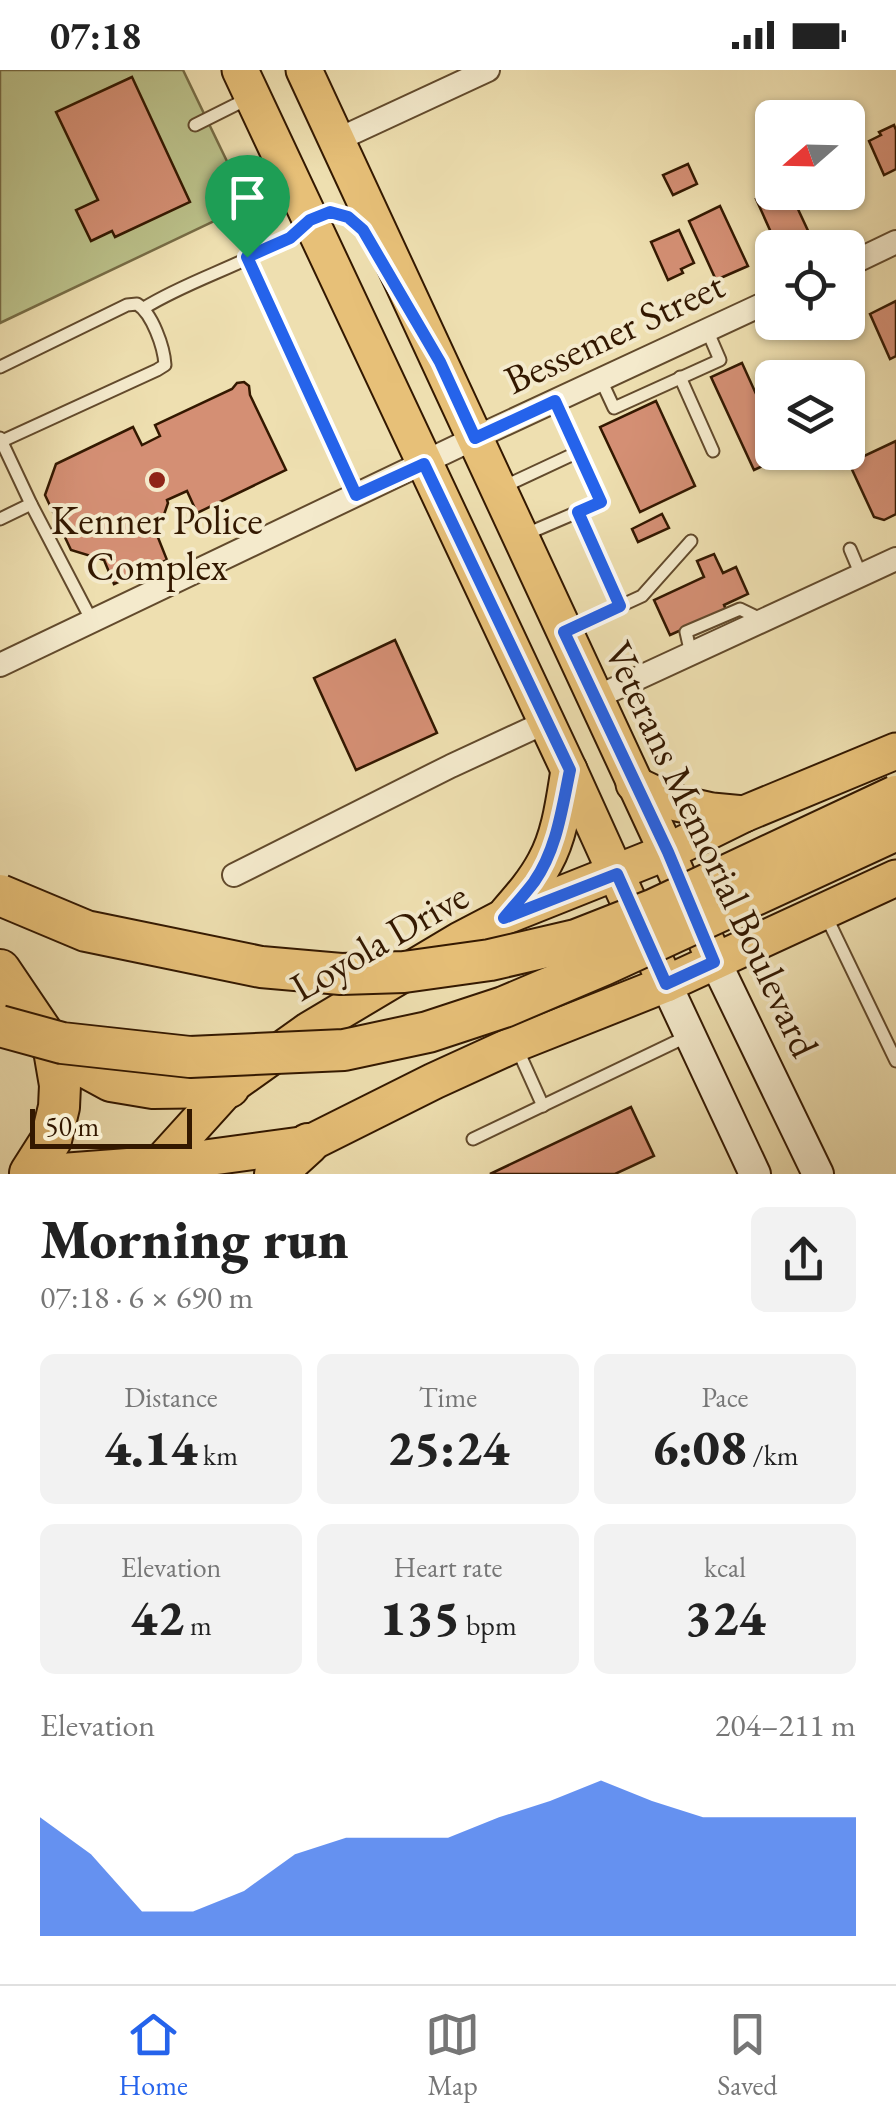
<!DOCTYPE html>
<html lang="en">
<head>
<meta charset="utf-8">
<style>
  body { margin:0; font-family:"EB Garamond",serif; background:#f2f2f2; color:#222; height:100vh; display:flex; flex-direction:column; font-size:38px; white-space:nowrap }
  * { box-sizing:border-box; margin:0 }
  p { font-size:32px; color:#767676 }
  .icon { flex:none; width:55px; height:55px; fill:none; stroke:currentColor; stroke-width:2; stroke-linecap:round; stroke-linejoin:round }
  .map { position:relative; height:1104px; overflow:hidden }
  .panel { display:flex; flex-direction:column; background:#fff; flex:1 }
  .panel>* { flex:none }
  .needle { width:65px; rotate:250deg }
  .controls { position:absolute; left:755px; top:30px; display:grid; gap:20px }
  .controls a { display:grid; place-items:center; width:110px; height:110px; border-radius:15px; background:#fff; box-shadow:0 2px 8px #0004; font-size:50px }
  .scale { position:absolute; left:30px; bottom:25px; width:162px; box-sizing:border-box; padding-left:10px; border:5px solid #331800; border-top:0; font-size:28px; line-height:35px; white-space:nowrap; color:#331800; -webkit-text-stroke:8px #f4eacc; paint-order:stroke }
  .pin { position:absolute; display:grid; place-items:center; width:85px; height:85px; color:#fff; margin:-102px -42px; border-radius:50% 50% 50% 0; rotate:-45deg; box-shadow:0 0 10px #0007 }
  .pin .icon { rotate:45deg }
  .round { display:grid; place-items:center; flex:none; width:105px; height:105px; border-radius:15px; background:#f2f2f2 }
  .headline { display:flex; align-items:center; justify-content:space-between; height:170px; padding:0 40px }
  h1 { font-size:55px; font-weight:800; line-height:75px }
  .stats { display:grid; grid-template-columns:repeat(3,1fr); gap:15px; height:170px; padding:10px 40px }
  .stats div { display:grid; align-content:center; border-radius:15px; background:#f2f2f2; text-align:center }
  .stats b { font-size:50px; font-weight:800 }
  .stats small { font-size:28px; font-weight:400 }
  .stats p { font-size:28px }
  .chart { height:280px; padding:20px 40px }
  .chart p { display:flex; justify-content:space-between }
  .chart svg { width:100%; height:180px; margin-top:10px; fill:#2563eb; opacity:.7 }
  .status { display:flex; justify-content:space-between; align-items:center; height:70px; padding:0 50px; background:#fff; direction:ltr }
  .status svg { height:28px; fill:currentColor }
  .tab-bar { display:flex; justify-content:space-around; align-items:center; height:140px; border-top:2px solid #e0e0e0; background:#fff; font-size:28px; color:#767676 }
  .tab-bar a { display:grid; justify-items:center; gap:5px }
  .tab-bar .selected { color:#2563eb }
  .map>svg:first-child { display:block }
  .green { fill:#bbc18a; stroke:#776c45; stroke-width:2.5 }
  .building { fill:#d48f74; stroke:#331800; stroke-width:2.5 }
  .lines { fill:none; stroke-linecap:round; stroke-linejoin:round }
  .lane-casing { stroke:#624a2c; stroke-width:15 }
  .street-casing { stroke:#624a2c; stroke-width:26 }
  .secondary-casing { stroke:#331800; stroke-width:34 }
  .primary-casing { stroke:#331800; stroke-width:39 }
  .highway-casing { stroke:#331800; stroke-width:44 }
  .lane { stroke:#f4eacc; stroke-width:11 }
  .street { stroke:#f4eacc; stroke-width:22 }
  .secondary { stroke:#f4eacc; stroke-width:30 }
  .primary { stroke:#e7c078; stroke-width:35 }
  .highway { stroke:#e7c078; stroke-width:40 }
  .highway-bridge-casing { stroke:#331800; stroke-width:44; stroke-linecap:butt }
  .highway-bridge { stroke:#e7c078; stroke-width:40 }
  .route-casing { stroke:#fff; stroke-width:20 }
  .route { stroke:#2563eb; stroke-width:12 }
  .poi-dot { fill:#8f2418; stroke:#f4eacc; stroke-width:4 }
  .labels { text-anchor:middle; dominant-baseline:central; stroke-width:8; stroke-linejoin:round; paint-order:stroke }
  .street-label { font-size:40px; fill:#331800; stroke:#f4eacc }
  .poi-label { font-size:40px; fill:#331800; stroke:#f4eacc }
</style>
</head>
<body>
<div class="status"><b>07:18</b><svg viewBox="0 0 49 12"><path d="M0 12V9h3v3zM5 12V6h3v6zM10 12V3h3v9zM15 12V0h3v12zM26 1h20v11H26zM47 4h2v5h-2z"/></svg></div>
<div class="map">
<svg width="896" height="1104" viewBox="0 0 896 1104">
  <rect width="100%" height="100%" fill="#eedfb0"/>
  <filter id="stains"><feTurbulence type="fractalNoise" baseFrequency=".002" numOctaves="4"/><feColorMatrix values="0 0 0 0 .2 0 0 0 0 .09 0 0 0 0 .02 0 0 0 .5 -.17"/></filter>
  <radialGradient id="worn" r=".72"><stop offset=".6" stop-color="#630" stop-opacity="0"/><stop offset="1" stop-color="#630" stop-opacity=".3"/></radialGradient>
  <polygon class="green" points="0,0 183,0 248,135 0,253"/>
  <g class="building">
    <polygon points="132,7 190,132 115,167 112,161 91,171 76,140 98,130 56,42"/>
    <polygon points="894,55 896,60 896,99 884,105 869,71 881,65 879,62"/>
    <polygon points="688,94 697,114 673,125 663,105"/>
    <polygon points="772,122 790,122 810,165 785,178 778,178 756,129"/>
    <polygon points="720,136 748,196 716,210 689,151"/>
    <polygon points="679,160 694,193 681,199 683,203 668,210 651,172"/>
    <polygon points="896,231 896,286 890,289 870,244"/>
    <polygon points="742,293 772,359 772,382 783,382 785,386 754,400 711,307"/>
    <polygon points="244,312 249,316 250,325 286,400 197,443 187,421 167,430 168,433 157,465 167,490 114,514 104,490 71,480 45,425 56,394 133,357 142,375 160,366 155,355 232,319 237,313"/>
    <polygon points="656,331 695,416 640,442 600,357"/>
    <polygon points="896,371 896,444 884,450 874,447 849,393"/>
    <polygon points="662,444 669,458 638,472 632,459"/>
    <polygon points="714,484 723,503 736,497 748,524 724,535 726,540 670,565 654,530 704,507 697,491"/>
    <polygon points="395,570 437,663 356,700 314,608"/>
    <polygon points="631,1037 654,1086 615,1104 490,1104"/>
  </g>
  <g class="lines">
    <g class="lane-casing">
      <g id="lane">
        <polyline points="195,55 249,28"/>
        <polyline points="247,187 356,425"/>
        <path d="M144,238C195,206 261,191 307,153"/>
        <path d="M0,297L127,235L137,234C152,243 164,277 165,295L157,300L0,372"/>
        <polyline points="680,307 713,381"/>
        <polyline points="601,310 614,338 720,290 707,260"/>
        <polyline points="0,368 31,434 92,551"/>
        <polyline points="503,417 578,382"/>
        <polyline points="578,442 620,535"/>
        <polyline points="0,449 31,434"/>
        <polyline points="524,465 601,432 555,331"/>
        <polyline points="850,479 861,505"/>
        <polyline points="568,560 642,526 691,471"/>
        <polyline points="691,584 686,562 740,539 763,550"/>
        <polyline points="826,846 896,991"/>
        <polyline points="516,976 543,1036"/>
        <polyline points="473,1069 690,965"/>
      </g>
    </g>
    <g class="street-casing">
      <g id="street">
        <polyline points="337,70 488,0"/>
        <polyline points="848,195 896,172"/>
        <polyline points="0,595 475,368 772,230"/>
        <polyline points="595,628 896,489"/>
        <polyline points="234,805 451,696 546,652"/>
      </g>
    </g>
    <g class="secondary-casing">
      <g id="secondary">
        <polyline points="715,891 818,1104"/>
        <polyline points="666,914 755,1104"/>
      </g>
    </g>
    <g class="primary-casing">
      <g id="primary">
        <polyline points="240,0 569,700 666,914"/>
        <polyline points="304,0 667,782 715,891"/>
        <polyline points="634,714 672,732 712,741 744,744"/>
        <path d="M507,843C521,827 535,811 545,792C560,765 564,731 569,700"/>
        <polyline points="152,1102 229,1017 309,960 460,870 504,847 667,782 744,744 896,681"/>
        <polyline points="29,1104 161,1094 308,1074 434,1011 515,974 666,914 896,808"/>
      </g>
    </g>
    <g class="highway-casing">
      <g id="highway">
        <polyline points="0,900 54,980 60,1015 59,1037 51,1070 30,1103"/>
        <polyline points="54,980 111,1011 153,1018 229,1017"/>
        <polyline points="275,1104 308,1074"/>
      </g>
    </g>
    <use href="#lane" class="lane"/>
    <use href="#street" class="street"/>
    <use href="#secondary" class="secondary"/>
    <use href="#primary" class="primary"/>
    <use href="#highway" class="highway"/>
    <g class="highway-bridge-casing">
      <g id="highway-bridge">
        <polyline points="0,825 86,861 261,897 341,904 404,902 490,890 576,870 655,839 896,726"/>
        <polyline points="0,956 62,973 190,987 344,980 428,962 504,937 603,895 896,760"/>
      </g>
    </g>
    <use href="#highway-bridge" class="highway-bridge"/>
  </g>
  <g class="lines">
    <g class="route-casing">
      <path id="route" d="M330,142L348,147L363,160L440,292L475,368L555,331L601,432L578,442L620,536L564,562L668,782L714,892L666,914L617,804L504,848C514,836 525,824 534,812C557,779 562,738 570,700L424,394L356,425L247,187L290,168L310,150Z"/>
    </g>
    <use href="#route" class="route"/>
  </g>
  <circle class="poi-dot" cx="157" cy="410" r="10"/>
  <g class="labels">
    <g class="street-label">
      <text transform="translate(614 262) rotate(-25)">Bessemer Street</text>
      <text transform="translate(712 779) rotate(65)">Veterans Memorial Boulevard</text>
      <text transform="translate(379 871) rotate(-30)">Loyola Drive</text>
    </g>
    <g class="poi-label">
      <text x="157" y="450">Kenner Police<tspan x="157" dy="46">Complex</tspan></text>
    </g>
  </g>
  <rect width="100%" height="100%" filter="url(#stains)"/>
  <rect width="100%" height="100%" fill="url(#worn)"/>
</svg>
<div class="controls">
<a><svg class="needle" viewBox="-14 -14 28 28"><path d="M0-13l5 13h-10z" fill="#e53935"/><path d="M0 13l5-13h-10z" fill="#767676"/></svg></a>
<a><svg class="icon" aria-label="locate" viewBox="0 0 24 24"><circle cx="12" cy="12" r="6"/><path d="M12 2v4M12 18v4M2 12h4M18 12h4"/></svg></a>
<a><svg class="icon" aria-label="layers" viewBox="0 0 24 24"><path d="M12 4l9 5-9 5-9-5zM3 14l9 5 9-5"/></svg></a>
</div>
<div class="scale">50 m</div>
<div class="pin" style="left:247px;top:187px;background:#1e9e55"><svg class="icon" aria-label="arrive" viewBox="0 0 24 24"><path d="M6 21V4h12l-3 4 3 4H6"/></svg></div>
</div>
<section class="panel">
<div class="headline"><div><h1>Morning run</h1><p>07:18 · 6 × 690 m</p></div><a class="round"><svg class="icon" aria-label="share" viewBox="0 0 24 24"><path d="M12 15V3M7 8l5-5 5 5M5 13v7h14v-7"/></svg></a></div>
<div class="stats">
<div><p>Distance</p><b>4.14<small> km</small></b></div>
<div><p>Time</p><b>25:24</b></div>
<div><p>Pace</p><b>6:08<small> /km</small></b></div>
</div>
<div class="stats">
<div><p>Elevation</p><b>42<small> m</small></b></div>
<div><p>Heart rate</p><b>135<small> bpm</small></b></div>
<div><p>kcal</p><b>324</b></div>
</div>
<div class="chart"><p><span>Elevation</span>204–211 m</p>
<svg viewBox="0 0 160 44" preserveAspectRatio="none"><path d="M0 44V15L10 24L20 38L30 38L40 33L50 24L60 20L70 20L80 20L90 15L100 11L110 6L120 11L130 15L140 15L150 15L160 15V44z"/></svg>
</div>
</section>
<nav class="tab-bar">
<a class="selected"><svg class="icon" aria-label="home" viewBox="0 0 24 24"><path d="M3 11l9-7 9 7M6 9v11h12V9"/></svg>Home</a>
<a><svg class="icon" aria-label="map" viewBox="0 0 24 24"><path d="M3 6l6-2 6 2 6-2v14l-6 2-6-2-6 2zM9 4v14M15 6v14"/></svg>Map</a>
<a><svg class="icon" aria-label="saved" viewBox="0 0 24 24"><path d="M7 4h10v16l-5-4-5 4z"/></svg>Saved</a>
</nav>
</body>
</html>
